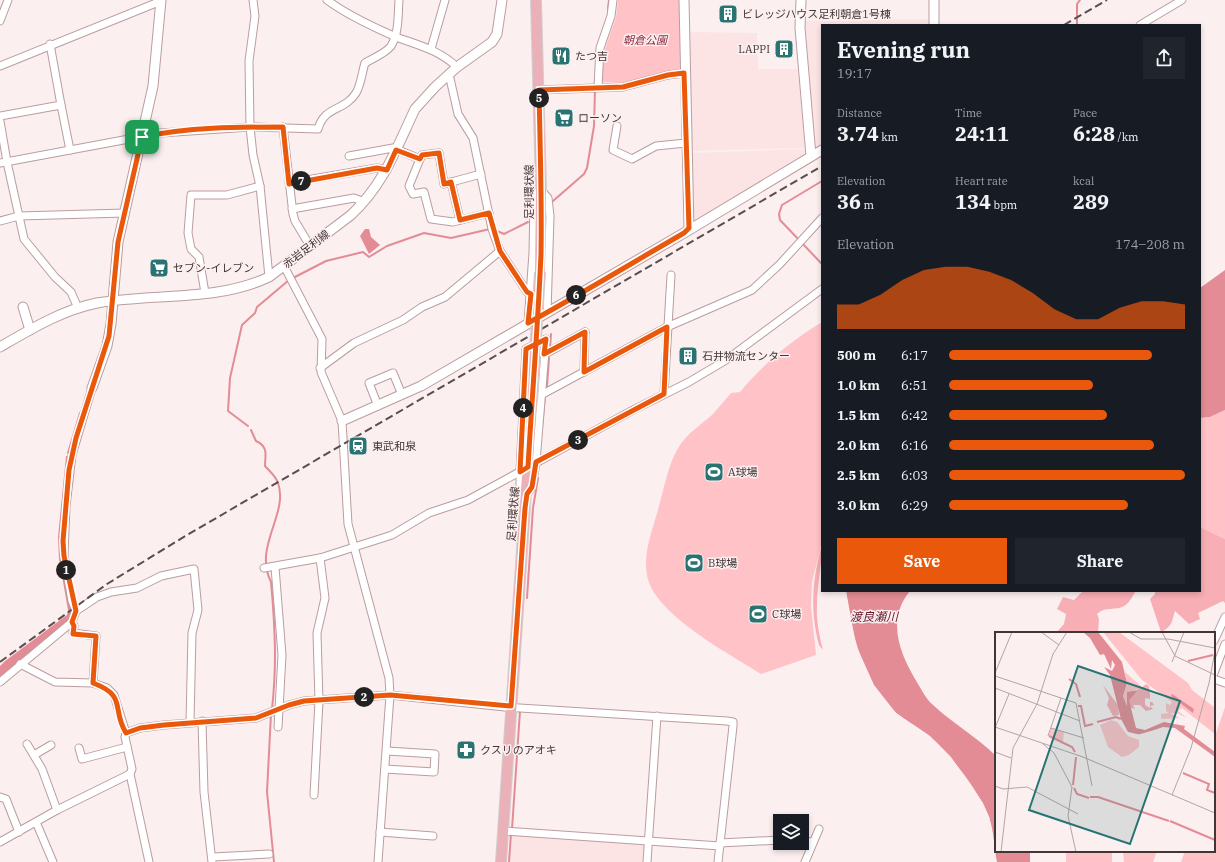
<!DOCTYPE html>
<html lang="en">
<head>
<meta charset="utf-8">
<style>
  body { margin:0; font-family:"IBM Plex Serif","Noto Sans JP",serif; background:#20242c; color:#f1f3f6; height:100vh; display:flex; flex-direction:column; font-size:15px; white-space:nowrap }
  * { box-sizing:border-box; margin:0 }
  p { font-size:13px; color:#9ea1a6 }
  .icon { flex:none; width:22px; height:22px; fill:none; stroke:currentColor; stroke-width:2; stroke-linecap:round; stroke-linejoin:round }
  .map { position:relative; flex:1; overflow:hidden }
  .drawer { position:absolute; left:821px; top:24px; width:380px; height:568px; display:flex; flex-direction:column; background:#171b24; border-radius:0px; box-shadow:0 2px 6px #0003 }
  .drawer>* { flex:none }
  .tools { position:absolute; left:773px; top:814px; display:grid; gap:8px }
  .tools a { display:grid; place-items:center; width:36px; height:36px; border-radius:0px; background:#171b24; box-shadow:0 2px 6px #0003; font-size:20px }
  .pin { position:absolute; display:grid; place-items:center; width:34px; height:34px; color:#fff; margin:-17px; border-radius:8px; box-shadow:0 2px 6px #0006 }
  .km { position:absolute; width:20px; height:20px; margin:-10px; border-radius:50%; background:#222; color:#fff; font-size:11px; line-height:20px; text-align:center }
  .round { display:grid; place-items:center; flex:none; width:42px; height:42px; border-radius:0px; background:#20242c }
  .overview { display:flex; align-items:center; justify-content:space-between; height:68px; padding:0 16px }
  h1 { font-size:22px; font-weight:800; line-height:30px }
  .stats { display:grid; grid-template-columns:repeat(3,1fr); gap:6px; height:68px; padding:4px 16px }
  .stats div { display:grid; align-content:center }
  .stats b { font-size:20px; font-weight:800 }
  .stats small { font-size:11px; font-weight:400 }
  .stats p { font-size:11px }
  .chart { height:112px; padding:8px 16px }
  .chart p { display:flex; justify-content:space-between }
  .chart svg { width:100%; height:72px; margin-top:4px; fill:#ea580c; opacity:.7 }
  .primary-button { display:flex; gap:8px; margin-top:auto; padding:8px 16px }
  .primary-button a { flex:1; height:46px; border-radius:0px; background:#ea580c; color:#fff; font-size:16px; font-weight:800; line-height:46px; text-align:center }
  .primary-button a+a { background:#20242c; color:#f1f3f6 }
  ul { padding:0 16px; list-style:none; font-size:13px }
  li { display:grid; grid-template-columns:64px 48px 1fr; align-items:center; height:30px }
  li i { height:10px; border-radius:5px; background:#ea580c }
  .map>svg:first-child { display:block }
  .built { fill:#fce4e5 }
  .green { fill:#ffc3c7 }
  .forest { fill:#f7aeb4 }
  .water { fill:#e38c95 }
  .pier { fill:#fceff0 }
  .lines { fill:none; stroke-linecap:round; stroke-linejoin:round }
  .stream { stroke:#e38c95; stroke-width:2 }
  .street-casing { stroke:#bb9d9f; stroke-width:9 }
  .secondary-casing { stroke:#bb9d9f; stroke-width:11 }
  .primary-casing { stroke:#d2cfcf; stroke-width:12 }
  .street { stroke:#fff; stroke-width:7 }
  .secondary { stroke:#fff; stroke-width:9 }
  .primary { stroke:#ebb1b8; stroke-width:10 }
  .rail { stroke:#5a4d4e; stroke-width:2; stroke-dasharray:8 4; stroke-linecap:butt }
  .primary-bridge-casing { stroke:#d2cfcf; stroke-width:12; stroke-linecap:butt }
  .primary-bridge { stroke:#ebb1b8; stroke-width:10 }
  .route-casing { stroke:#fff; stroke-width:8 }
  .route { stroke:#ea580c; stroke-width:5 }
  .labels { text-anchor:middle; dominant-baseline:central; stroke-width:3; stroke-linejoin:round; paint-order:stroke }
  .poi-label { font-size:11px; fill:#423536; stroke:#fceff0; text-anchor:start }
  .park-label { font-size:11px; font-style:italic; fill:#8f293d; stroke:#fceff0 }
  .street-label { font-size:11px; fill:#423536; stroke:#fceff0 }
  .water-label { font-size:12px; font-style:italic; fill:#621425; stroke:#fceff0 }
  .inset-river { fill:none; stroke:#e38c95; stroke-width:2 }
  .inset-road { fill:none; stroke:#b2a5a6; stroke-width:1 }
  .view { fill:#297472; fill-opacity:0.15; stroke:#297472; stroke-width:2 }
  .inset-edge { fill:none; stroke:#423536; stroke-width:2 }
</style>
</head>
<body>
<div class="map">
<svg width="1225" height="862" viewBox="0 0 1225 862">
  <rect width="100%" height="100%" fill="#fceff0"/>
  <g class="built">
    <polygon points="928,19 928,25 822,25 822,146 817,148 815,147 805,21"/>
    <polygon points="688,32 757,33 758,69 798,69 805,148 690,151"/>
    <polygon points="805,149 804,157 697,220 693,220 690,153"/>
    <polygon points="512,834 645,843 644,862 510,862"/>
  </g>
  <g class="green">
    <polygon points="618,0 680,0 682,68 623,83 601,82 603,55 616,17"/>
    <path d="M822,322V542L812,582L811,606L816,655L761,674C730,654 653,614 647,575C643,553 652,531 658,510C664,489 668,463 680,445C689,432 702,424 713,414C719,407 725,400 731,393L740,392C763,364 791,341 822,322Z"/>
    <polygon points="1225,410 1225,539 1200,527 1200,418 1210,417"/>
    <polygon points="1225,707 1225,862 1181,862 1185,851 1214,851 1214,739"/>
    <rect x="1066" y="851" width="46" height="11"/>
    <polygon points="1123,851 1157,851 1153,862 1124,862"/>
  </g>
  <g class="forest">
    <path d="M1200,527L1225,539V603L1223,601L1198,613L1200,619L1189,624L1175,611C1172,621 1172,627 1161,632L1150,599L1155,594V591H1200Z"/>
    <path d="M822,545C822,565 817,584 817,604C816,619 819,635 823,650L819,645C810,610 812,579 822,545Z"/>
    <path d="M1083,591H1136C1132,596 1130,603 1124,606C1116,611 1105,606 1097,614L1099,619L1098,633H1056L1064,624L1066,614L1057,609L1063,597L1074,600Z"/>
  </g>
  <g class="water">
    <polygon points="365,229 369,229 371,237 380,245 369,254 360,236"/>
    <polygon points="1225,270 1225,410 1210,417 1200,418 1200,288"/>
    <polygon points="66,456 70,457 63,537 74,607 71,622 0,680 0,666 5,661 67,615 68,610 59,559 58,537"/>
    <path d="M846,591H910C885,621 901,656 918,684C922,690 926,699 932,704C952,723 977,737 996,756V851H1030V862H997C994,848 994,831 989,817C980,793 950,753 930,737C918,726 902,720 891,708C861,676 852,633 846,591Z"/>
  </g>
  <polygon class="pier" points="844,591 846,591 856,645 874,685 896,713 930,736 951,757 983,803 990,819 987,818 981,804 950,758 929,738 894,714 872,686 854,645"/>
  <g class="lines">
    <g class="stream">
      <polyline points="608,9 609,0"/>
      <polyline points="1077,25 1077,4 1080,0"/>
      <polyline points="553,201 584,174 587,168 594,126 595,90"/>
      <polyline points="495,230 504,234 528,222"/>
      <polyline points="821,263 780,220 779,214 782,205 822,181"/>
      <polyline points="293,278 326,261 363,252 369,257 387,246 424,233 451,238 490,229"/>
      <polyline points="550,349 551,334"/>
      <polyline points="547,386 549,358"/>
      <polyline points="248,426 228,411 230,378 242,325 255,313 257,307 289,280"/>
      <polyline points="542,427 545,396"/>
      <path d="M251,430L256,441C269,447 265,455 265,466C270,472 275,475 278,483C289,514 253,546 271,582C275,626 277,665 272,709"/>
      <polyline points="68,453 80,413"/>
      <polyline points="527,598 533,508 538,478"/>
      <polyline points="271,714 267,792 274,862"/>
      <polyline points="512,829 520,711"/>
      <polyline points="509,862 511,834"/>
    </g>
    <g class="street-casing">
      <g id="street">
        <polyline points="253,0 255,16 249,61 250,127 253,155 260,186 269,277"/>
        <path d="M327,0C347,15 373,27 396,37C418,45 439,50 457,67"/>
        <polyline points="0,21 8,0"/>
        <polyline points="1140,25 1182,0"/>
        <polyline points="431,49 445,0"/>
        <polyline points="0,66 161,1"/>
        <polyline points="449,74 458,114 473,138 492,229 500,251 527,292 531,294"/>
        <polyline points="598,87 600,48 611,16 613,0"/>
        <polyline points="539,90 623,87 668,75 685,73"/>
        <polyline points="61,105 70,150"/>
        <polyline points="0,116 61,105 50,44"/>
        <polyline points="0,121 7,162 24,239 55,277 71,292 78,308"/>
        <polyline points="617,126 613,150 632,159 656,146 686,143"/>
        <polyline points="283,127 293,214 295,221 310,246"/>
        <polyline points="349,156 393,148 420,159 422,155 439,153 444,184 481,174"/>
        <polyline points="420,159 409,186 413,194 424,192 431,219 453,222 489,213"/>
        <path d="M0,163L161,133L250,127L318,129C325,105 344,112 356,93C361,85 362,72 365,63C373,58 385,54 391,46C399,34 398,14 399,0"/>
        <polyline points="451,182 460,220"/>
        <polyline points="289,183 377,168 387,170"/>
        <polyline points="292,209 354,198 364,202"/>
        <polyline points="0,221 19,216 125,213"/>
        <polyline points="284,266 322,339 321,372 342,421 348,524 389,678 390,695 378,862"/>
        <polyline points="205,293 199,257 191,249 188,233 191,195 227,195 260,186"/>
        <polyline points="528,323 533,253 534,200 535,194 541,190 548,198 550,216 547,313"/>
        <polyline points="545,354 585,332"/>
        <polyline points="320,368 354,343 403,320 422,307 445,297 500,251"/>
        <polyline points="584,372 585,332"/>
        <polyline points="664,394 671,275"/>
        <polyline points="541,395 667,327 752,290 780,264 822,218"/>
        <polyline points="378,406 369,383 393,373 402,395"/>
        <polyline points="524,505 520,494 520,472 526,349 546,339 536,462 532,487 527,494"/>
        <polyline points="275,567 282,655 278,727"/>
        <polyline points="264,568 320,558 392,535 429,513 468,500 635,409 689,382 726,360 822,289"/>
        <polyline points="76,611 97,597 111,592 137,588 161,576 194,569 198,610 192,633 190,722"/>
        <polyline points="72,622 74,626 73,633 96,636 93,683"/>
        <polyline points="1214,641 1225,617"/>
        <polyline points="20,664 55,682 93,683 107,688 114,695 126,733 125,737 132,769 130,774 149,862"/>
        <polyline points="1214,673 1225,644"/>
        <polyline points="1214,679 1225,683"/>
        <polyline points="0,682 72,622 76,611 72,601 64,556 66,506 72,455 92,388"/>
        <polyline points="202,721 204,792 212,862"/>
        <polyline points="126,733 140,728 164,725 256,718 289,705 304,701 390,695 505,707 727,721 733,722 733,726 718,862"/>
        <polyline points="27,744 42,769 57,810"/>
        <polyline points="79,748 82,759 127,747"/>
        <polyline points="34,755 51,745"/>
        <polyline points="385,769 434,772 435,754 387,751"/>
        <polyline points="314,795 319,701 317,633 325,598 320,558"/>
        <polyline points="0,797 6,799 19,832"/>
        <polyline points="36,822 53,862"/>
        <polyline points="503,831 720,846"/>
        <polyline points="380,832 433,836"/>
        <polyline points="802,841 813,842"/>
        <polyline points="0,842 57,810 130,774"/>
        <polyline points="720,843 780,840"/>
        <polyline points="213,857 269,854"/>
        <polyline points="647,862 657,716"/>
        <polyline points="805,862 819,829"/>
      </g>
    </g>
    <g class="secondary-casing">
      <g id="secondary">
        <polyline points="684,0 689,229"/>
        <polyline points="801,0 800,28 811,156"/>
        <polyline points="934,0 934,25"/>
        <polyline points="23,307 30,330"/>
        <path d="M0,347C31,329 62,310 97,303C154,293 216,302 269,277L351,215C384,184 396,149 415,109L435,87L457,67L492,42L497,34L502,0"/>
        <polyline points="92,388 107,346 111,324 118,242 153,86 161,0"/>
        <polyline points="342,421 421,386 684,233 822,150"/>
      </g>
    </g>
    <g class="primary-casing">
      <g id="primary">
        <polyline points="536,0 541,190 540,272"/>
        <polyline points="501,862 532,401"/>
      </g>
    </g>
    <use href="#street" class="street"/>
    <use href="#secondary" class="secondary"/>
    <use href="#primary" class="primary"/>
    <g class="rail">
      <polyline points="1064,25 1107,0"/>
      <polyline points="0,662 107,584 187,535 822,166"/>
    </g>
    <g class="primary-bridge-casing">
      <polyline id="primary-bridge" points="532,401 540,272"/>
    </g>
    <use href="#primary-bridge" class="primary-bridge"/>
  </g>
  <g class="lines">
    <g class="route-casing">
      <path id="route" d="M142,137L118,242L109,336L76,438L69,470L63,541L64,556L76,611L72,622L74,626L73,634L96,636L93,683C128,696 111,709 126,733L140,728L164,725L256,718L289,705L304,701L390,695L511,706L525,508L527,494L532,487L536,462L664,394L667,327L584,372L585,332L544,354L546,339L526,349L520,472L528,467C532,396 538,325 541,254C542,199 540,145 539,90L623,87L668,75L684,73L689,228L684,233C632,263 581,294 528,323L531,294L527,292L500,251L489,213L460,220L451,182L444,184L439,153L422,155L420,159L396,150L387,170L377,168L289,184L283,127C237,127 188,127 142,137"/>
    </g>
    <use href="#route" class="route"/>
  </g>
  <defs>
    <g id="building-square" transform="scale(1)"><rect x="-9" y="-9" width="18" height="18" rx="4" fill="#297472" stroke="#fceff0"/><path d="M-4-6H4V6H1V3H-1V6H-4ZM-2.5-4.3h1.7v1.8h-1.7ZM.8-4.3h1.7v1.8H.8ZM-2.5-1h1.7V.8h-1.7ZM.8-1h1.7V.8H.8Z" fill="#fff"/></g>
    <g id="restaurant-square" transform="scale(1)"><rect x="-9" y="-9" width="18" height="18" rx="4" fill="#297472" stroke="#fceff0"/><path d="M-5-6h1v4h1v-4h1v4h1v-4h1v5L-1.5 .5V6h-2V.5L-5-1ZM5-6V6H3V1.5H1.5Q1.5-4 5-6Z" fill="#fff"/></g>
    <g id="supermarket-square" transform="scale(1)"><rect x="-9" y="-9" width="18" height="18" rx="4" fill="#297472" stroke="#fceff0"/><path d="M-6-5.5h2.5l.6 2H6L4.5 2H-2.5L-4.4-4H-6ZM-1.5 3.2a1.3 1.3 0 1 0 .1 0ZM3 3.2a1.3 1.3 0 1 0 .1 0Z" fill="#fff"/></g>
    <g id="station-square" transform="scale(1)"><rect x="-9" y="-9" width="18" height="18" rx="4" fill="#297472" stroke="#fceff0"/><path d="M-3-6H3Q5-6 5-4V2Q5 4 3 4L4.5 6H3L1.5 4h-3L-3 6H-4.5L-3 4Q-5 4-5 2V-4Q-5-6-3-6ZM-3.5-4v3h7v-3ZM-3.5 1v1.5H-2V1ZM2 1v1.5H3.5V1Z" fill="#fff"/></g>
    <g id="stadium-square" transform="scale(1)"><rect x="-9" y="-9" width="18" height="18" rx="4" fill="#297472" stroke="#fceff0"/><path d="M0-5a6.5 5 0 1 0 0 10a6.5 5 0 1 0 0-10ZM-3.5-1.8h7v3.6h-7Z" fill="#fff"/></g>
    <g id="pharmacy-square" transform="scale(1)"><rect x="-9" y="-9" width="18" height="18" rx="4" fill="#297472" stroke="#fceff0"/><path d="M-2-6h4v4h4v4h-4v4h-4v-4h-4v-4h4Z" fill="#fff"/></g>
  </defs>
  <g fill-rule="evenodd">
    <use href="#building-square" x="728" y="14"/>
    <use href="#building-square" x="784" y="49"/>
    <use href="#restaurant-square" x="561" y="56"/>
    <use href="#supermarket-square" x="564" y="118"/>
    <use href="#supermarket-square" x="159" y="268"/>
    <use href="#building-square" x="688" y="356"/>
    <use href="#station-square" x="358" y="446"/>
    <use href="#stadium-square" x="714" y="472"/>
    <use href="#stadium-square" x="694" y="563"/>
    <use href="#stadium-square" x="758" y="614"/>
    <use href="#pharmacy-square" x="466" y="750"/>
  </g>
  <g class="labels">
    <g class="poi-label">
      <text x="742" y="14">ビレッジハウス足利朝倉1号棟</text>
      <text x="770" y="49" text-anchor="end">LAPPI</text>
      <text x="575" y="56">たつ吉</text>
      <text x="578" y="118">ローソン</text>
      <text x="173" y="268">セブン-イレブン</text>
      <text x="702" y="356">石井物流センター</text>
      <text x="372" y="446">東武和泉</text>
      <text x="728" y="472">A球場</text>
      <text x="708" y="563">B球場</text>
      <text x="772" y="614">C球場</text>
      <text x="480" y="750">クスリのアオキ</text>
    </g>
    <g class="park-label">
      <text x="645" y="40">朝倉公園</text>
    </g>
    <g class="street-label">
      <text transform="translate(529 192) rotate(-90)">足利環状線</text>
      <text transform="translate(306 249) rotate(-37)">赤岩足利線</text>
      <text transform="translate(513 514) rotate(-86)">足利環状線</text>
    </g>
    <g class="water-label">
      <text x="874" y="616">渡良瀬川</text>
    </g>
  </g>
  <g transform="translate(995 632)">
    <rect width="220" height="220" fill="#fceff0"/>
    <path d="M108,0H124L193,51L197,58L220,76V102L187,76L183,79L192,86L182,81H175L190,89L184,86L166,87V82L174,81L171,79V71L175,73L177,70L147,48ZM130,40L147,55L143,59L142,57L134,60L133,75L128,64L132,52ZM116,88L122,90L133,104L144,108V115L134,123L127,125L113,115L105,93ZM56,96L69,100L68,110L54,103Z" fill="#ffc3c7"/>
    <path d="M151,52L154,54L155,63V67L150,66V73L155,76V70H157L159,73L155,74L158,77L151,79L145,73H138L140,77L134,75V66ZM108,53L123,73L124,83L118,84L112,73L114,66Z" fill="#f7aeb4"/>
    <path d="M88,0H103L127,30L132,51L128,64L132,74V60L143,58L134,68L141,96L150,98L169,90L190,94L189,97L220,120V125L180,96L168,95L146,103L133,100L126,87L115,43L109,35L117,39L120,33L117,28L116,37L109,22L105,23L95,6ZM177,62L199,77L198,81L176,64Z" fill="#e38c95"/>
    <path d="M124,87L132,100L142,103L170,95L151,104L142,105L130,100Z" fill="#fceff0"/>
    <path class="inset-river" d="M193,29L218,23M74,47L81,52L85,65M83,74H86L90,94L98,92M102,90L121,85L126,87M54,104L77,115L80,120M188,141L214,152L212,158L220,161M78,153L81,125M79,156L82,162L94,166M95,165H103L174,189M175,189L220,208"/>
    <path class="inset-road" d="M46,0L64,13M134,0L146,7H173L220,16M167,0L180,24L220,43M177,30L189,0M0,41L17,0M0,44L81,71L97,154M0,56L85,89M0,95L88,125L220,181M0,96L14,62M56,96L89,106M53,104L66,66M48,112L59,121L77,155L73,184L81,220M0,120L16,126M0,154L8,157L32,155L83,182M177,163L196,116L214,51L220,19M6,220L18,116L42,72L58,22L72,0"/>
    <path class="view" d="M83,34L185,69L135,212L34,178Z"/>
    <rect width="220" height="220" class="inset-edge"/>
  </g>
</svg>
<div class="tools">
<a><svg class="icon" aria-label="layers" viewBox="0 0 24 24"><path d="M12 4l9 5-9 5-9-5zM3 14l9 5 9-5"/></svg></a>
</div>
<div class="pin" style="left:142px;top:137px;background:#1e9e55"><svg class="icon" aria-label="arrive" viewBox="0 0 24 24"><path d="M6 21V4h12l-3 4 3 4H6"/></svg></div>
<b class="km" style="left:66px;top:570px">1</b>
<b class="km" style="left:364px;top:697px">2</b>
<b class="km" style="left:578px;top:440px">3</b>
<b class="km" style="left:523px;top:408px">4</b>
<b class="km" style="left:539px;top:98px">5</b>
<b class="km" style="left:576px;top:295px">6</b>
<b class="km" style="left:301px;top:181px">7</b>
<section class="drawer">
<div class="overview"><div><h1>Evening run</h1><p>19:17</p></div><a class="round"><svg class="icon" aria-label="share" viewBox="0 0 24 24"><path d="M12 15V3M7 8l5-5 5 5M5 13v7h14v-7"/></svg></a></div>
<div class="stats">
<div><p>Distance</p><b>3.74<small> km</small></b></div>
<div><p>Time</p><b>24:11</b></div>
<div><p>Pace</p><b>6:28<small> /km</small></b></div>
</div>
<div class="stats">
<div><p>Elevation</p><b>36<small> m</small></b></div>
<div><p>Heart rate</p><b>134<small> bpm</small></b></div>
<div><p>kcal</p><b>289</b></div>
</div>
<div class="chart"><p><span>Elevation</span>174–208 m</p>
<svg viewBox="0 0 160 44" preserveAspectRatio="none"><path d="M0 44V29L10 29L20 23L30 14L40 8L50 6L60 6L70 9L80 14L90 22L100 32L110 38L120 38L130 31L140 27L150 27L160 29V44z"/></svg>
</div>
<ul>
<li><b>500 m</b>6:17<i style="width:86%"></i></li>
<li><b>1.0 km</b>6:51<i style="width:61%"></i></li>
<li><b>1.5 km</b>6:42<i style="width:67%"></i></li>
<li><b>2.0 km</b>6:16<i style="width:87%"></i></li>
<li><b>2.5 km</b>6:03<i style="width:100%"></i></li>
<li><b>3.0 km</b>6:29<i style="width:76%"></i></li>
</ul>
<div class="primary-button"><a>Save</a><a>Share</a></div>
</section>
</div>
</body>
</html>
